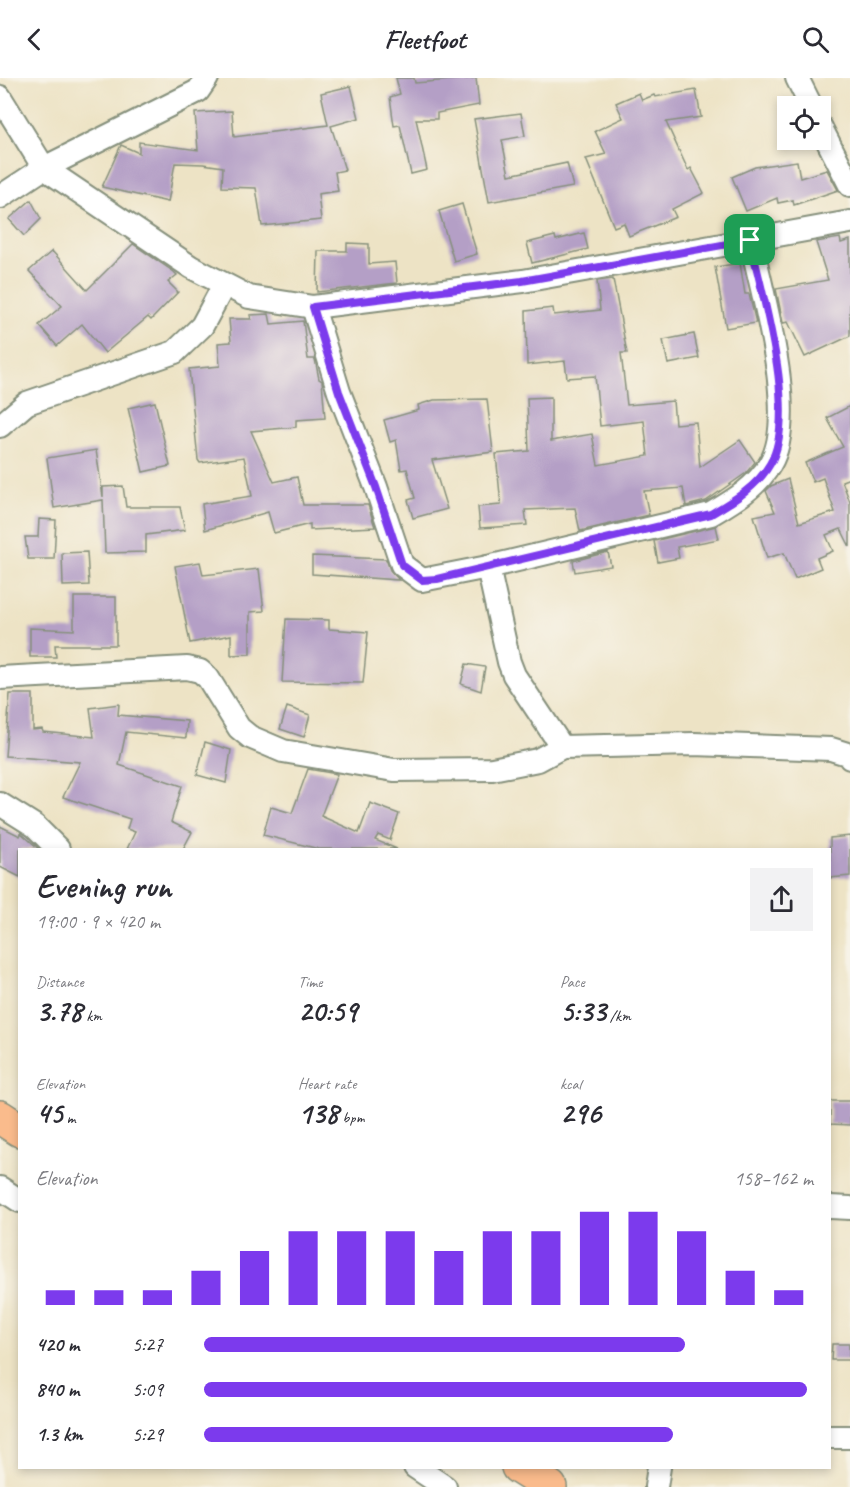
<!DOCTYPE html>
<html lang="en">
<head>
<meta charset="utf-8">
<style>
  body { margin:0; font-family:Caveat,sans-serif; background:#f2f2f3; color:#2b2b33; height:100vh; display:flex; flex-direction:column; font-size:22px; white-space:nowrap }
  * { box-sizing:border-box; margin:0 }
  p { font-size:20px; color:#7c7c81 }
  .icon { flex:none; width:33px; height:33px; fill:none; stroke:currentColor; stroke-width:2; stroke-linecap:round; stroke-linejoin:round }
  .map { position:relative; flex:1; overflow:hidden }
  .panel { position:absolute; left:18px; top:770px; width:813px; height:621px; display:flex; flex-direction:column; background:#fff; border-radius:0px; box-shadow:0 3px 9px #0003 }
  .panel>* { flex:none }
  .fabs { position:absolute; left:777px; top:18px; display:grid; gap:12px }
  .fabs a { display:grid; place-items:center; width:54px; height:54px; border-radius:0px; background:#fff; box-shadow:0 3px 9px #0003; font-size:30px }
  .pin { position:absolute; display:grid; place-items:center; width:51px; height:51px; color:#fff; margin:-26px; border-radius:12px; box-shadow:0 3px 9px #0006 }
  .round { display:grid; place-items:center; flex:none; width:63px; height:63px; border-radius:0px; background:#f2f2f3 }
  .summary { display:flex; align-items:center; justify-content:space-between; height:102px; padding:0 18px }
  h1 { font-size:33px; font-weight:600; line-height:45px }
  .stats { display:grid; grid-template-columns:repeat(3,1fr); gap:9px; height:102px; padding:6px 18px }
  .stats div { display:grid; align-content:center }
  .stats b { font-size:30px; font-weight:600 }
  .stats small { font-size:16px; font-weight:400 }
  .stats p { font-size:16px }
  .chart { height:168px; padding:12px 18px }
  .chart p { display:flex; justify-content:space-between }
  .chart svg { width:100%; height:108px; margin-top:6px; stroke:#7c3aed; stroke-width:6 }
  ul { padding:0 18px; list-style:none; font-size:20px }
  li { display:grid; grid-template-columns:96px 72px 1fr; align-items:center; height:45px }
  li i { height:15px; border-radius:8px; background:#7c3aed }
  header { display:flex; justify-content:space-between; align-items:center; height:78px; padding:0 18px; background:#fff; font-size:27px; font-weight:600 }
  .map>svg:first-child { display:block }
  .building { fill:#b49fc6 }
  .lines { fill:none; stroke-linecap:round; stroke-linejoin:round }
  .street-casing { stroke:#86907c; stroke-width:26 }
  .highway-casing { stroke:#86907c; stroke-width:36 }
  .street { stroke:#fff; stroke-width:22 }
  .highway { stroke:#fabb8c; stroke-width:33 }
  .route-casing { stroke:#fff; stroke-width:12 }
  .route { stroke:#7c3aed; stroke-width:8 }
</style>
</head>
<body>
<header><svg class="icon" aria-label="back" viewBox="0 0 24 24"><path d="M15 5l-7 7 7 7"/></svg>Fleetfoot<svg class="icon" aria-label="search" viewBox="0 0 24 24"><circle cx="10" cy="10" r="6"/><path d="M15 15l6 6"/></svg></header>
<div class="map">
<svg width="850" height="1409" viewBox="0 0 850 1409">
  <rect width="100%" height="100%" fill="#f7f3e8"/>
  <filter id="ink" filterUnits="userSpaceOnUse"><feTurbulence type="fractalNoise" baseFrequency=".0167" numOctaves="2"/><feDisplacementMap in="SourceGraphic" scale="12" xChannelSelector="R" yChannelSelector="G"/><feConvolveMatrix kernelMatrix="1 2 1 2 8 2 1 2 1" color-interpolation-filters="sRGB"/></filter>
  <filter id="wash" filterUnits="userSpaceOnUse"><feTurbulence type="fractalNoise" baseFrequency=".008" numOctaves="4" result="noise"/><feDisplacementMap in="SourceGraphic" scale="24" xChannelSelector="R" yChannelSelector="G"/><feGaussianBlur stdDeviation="1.35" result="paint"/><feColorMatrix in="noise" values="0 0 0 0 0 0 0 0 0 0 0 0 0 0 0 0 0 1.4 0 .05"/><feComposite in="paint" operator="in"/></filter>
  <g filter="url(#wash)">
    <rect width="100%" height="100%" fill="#ede3c5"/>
    <g id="blocks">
      <g class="building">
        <polygon points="396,0 414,0 415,5 476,0 479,27 437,35 437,41 416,41 427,92 411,96 400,47 394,48 390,19 400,16"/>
        <polygon points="351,8 359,40 331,48 345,92 335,94 338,113 318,116 321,142 262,148 256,110 222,109 223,89 203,86 175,85 168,124 102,109 121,67 139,75 139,64 198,72 195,35 232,33 234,59 328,47 321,15"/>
        <polygon points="696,12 701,39 666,44 688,92 691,90 704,115 672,131 676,139 629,158 624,145 614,149 586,81 606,76 595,53 623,40 616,25 639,15 642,22 654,17 655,19"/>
        <polygon points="521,35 525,58 502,62 509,97 567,85 573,109 489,124 474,41"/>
        <polygon points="797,83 800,100 827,92 838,112 794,127 793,122 778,125 777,120 746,133 732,99 755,89"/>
        <polygon points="31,122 41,141 24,158 9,141"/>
        <polygon points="462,126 477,176 454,183 439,133"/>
        <polygon points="584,155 588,171 532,185 527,165 555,158 556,162"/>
        <polygon points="840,160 841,165 850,162 850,258 805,279 788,244 783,245 776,211 828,202 816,164"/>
        <polygon points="347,165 369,166 369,186 395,184 397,205 317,214 318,173 347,173"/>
        <polygon points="133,166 174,194 177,197 168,204 178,214 151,242 148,239 105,275 82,246 57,268 39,247 62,228 29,193 52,173 87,212"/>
        <polygon points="740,185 745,216 749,216 756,245 726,250 715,189"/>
        <polygon points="613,201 627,275 621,275 627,327 673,323 675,346 696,344 700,389 740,362 755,384 746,395 706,423 686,428 683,410 644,413 649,437 580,453 575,430 525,432 527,447 480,450 478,429 501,427 496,376 529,373 527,320 551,319 551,363 592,356 598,387 648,378 644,343 600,348 595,298 567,300 565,283 527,287 526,233 553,230 554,237 600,232 597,203"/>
        <polygon points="269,236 271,246 303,243 308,281 315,281 319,301 322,303 325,340 296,342 296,349 251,353 274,404 297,399 303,427 368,427 375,449 310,452 310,446 274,455 268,434 205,452 202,426 252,418 244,379 200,385 198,382 189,291 220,288 218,265 231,264 229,241 251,241 250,237"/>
        <polygon points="694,256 699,280 668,286 663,262"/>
        <polygon points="487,321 493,374 432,382 447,431 413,440 408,422 415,420 407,391 401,392 396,362 390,364 384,342 419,332 418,327 434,322"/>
        <polygon points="155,324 170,388 143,394 128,330"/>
        <polygon points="850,328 850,400 842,403 850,424 850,469 841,451 826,457 833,473 817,480 821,490 795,501 784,475 767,480 754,438 775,434 766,413 771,408 788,401 799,445 835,434 823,400 813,404 805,385 843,369 827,340"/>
        <polygon points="96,372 103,419 103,409 123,408 126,429 180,429 185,452 146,457 146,474 105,475 103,422 54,430 47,380"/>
        <polygon points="39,441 56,442 54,481 28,481 25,459 38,459"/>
        <polygon points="716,448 719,461 677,469 679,480 658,484 654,463"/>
        <polygon points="87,474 89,507 63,508 62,475"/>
        <polygon points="608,474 611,488 575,494 573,483"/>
        <polygon points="312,478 386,481 390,492 399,502 312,496"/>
        <polygon points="200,484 203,497 259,491 264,533 250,534 250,576 231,577 231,557 190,565 175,488"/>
        <polygon points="74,519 116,519 116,567 55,567 56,579 30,579 30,550 74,552"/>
        <polygon points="286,541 329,542 329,551 368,554 363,605 282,604"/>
        <polygon points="466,586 485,589 481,613 461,606"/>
        <polygon points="10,616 33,616 33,652 42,651 43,654 94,659 90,630 119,626 118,637 187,643 186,660 126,654 119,687 182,708 171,744 192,754 183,771 127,771 135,754 127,751 130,741 63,719 80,684 5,678"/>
        <polygon points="287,629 310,637 304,659 280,651"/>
        <polygon points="205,664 231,672 226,705 197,697"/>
        <polygon points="308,691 337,696 321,738 359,755 370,725 399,736 390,762 378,757 375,762 397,771 319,771 263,757 271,729 292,735"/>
        <polygon points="0,748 20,758 21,755 39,771 20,771 20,799 0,789"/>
        <polygon points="850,758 850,798 830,800 830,760"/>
        <polygon points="830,1023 850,1023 850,1047 830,1046"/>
        <polygon points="832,1266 849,1266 849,1282 831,1282"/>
      </g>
    </g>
  </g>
  <g filter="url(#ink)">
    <use href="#blocks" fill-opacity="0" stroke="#86907c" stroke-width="1.5"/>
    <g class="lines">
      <g class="street-casing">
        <g id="street">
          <polyline points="797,0 811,28"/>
          <polyline points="0,19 44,90 191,189 249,219 313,229 523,203 850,144"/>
          <polyline points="820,48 850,107"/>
          <polyline points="0,119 44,90 198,13 207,0"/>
          <polyline points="313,229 339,314 376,409 402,487 422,502 488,489 509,584 514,597 562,669"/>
          <polyline points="0,348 27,325 175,274 202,248 224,207"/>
          <path d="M488,489L711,436C733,423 757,409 770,386C799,338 762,217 751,162"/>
          <polyline points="0,600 187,590 200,593 208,600 239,650 250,659 283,673 394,692 492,691 538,682 562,669 694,666 831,671 847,676 850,680"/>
          <polyline points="0,726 35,748 58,771"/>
          <polyline points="0,1110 20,1123"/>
          <polyline points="830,1129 850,1130"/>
          <polyline points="830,1359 850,1359"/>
          <polyline points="415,1389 445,1409"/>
          <polyline points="656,1409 659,1389"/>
        </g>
      </g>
      <g class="highway-casing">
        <g id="highway">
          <polyline points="0,1039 20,1052"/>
          <polyline points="518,1389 550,1409"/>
        </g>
      </g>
      <use href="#street" class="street"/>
      <use href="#highway" class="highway"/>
    </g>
  </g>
  <g class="lines" filter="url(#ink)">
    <g class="route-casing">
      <path id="route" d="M750,162C762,217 799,337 770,386C757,409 733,423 711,436L437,501L422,502L402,487L376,409L339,314L313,229L522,203Z"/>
    </g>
    <use href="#route" class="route"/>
  </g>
</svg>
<div class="fabs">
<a><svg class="icon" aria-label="locate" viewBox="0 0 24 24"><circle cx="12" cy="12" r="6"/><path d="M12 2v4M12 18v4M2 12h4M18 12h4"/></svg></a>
</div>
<div class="pin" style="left:750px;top:162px;background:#1e9e55"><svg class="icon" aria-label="arrive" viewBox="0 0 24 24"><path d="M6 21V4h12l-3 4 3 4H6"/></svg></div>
<section class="panel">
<div class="summary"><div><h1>Evening run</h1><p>19:00 · 9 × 420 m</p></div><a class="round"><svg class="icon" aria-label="share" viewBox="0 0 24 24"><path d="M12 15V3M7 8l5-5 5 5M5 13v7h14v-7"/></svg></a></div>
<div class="stats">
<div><p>Distance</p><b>3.78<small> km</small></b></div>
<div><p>Time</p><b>20:59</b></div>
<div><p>Pace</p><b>5:33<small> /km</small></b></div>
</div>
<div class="stats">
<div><p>Elevation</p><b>45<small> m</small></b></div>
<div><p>Heart rate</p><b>138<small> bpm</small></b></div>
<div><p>kcal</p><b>296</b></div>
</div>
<div class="chart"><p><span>Elevation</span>158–162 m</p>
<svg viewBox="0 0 160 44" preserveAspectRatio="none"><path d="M5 44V38M15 44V38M25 44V38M35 44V30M45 44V22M55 44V14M65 44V14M75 44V14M85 44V22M95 44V14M105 44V14M115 44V6M125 44V6M135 44V14M145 44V30M155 44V38"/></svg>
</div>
<ul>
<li><b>420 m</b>5:27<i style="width:79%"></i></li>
<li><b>840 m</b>5:09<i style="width:99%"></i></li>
<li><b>1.3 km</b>5:29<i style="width:77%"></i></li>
</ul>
</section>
</div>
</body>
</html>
